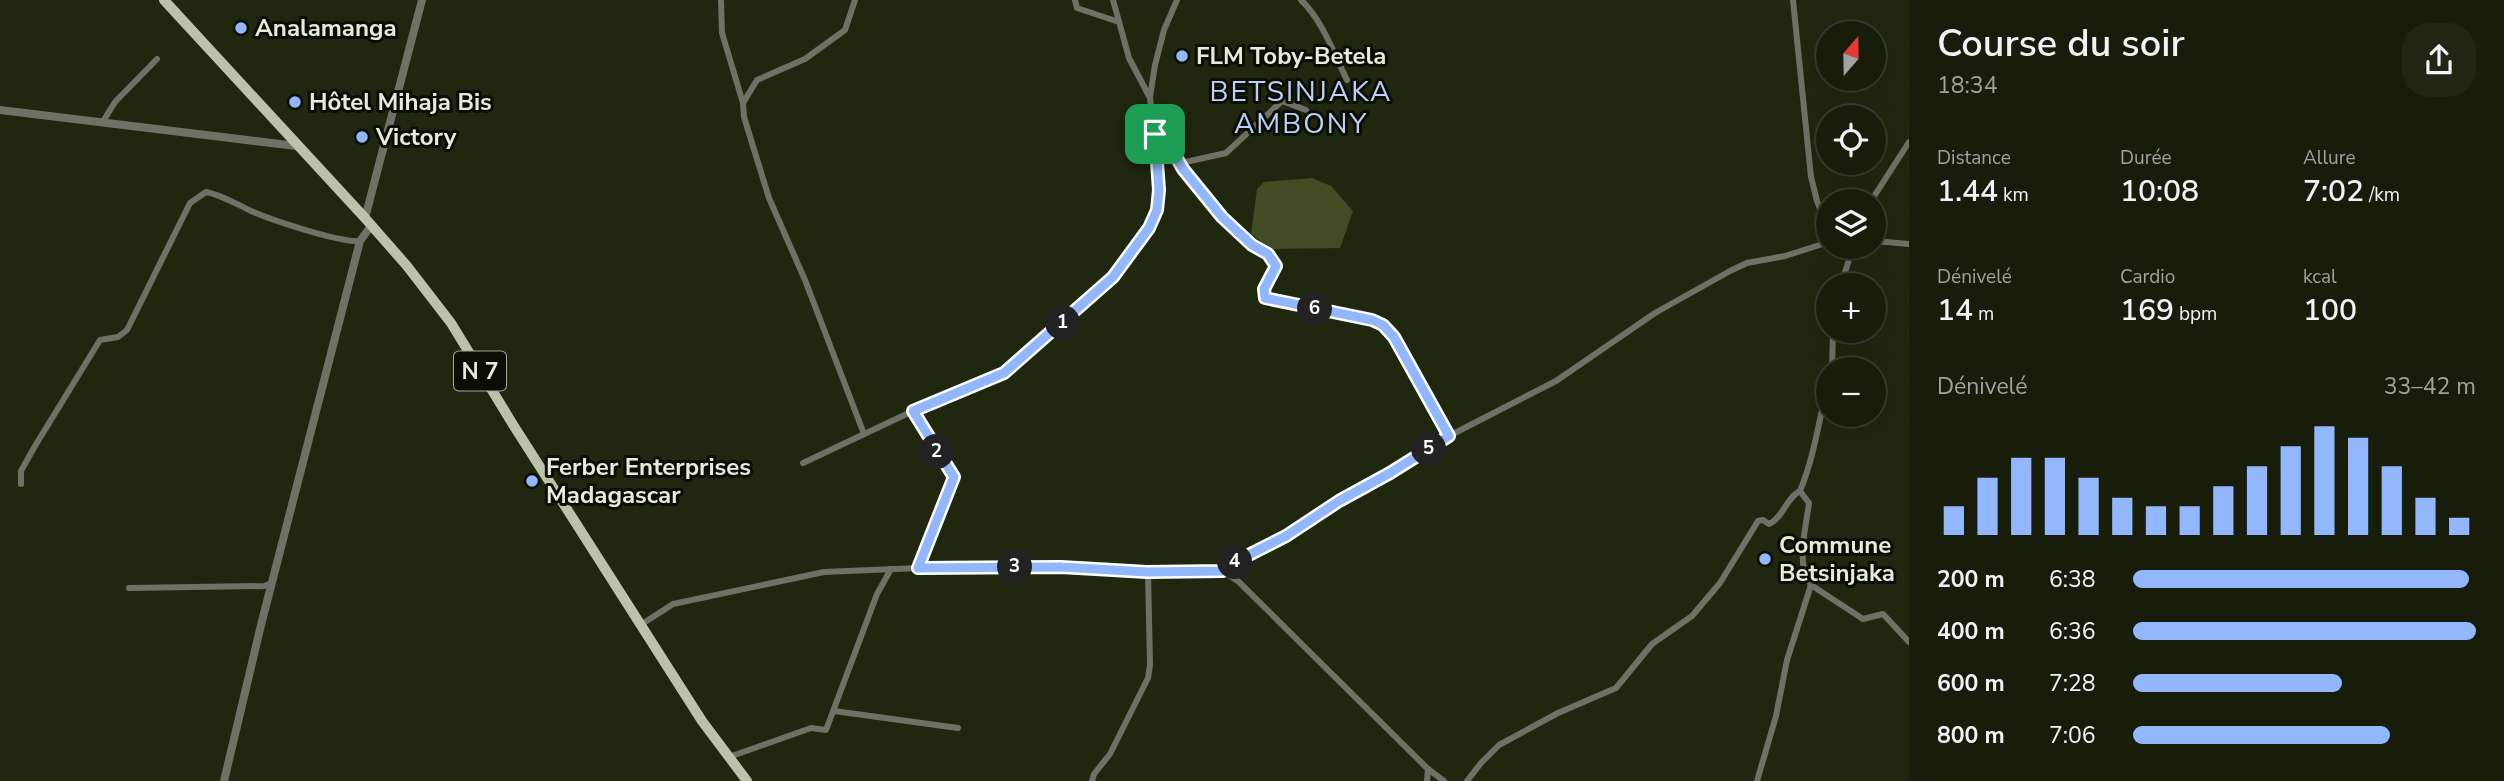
<!DOCTYPE html>
<html lang="fr">
<head>
<meta charset="utf-8">
<style>
  body { margin:0; font-family:"Nunito Sans",sans-serif; background:#212614; color:#f1f3f6; height:100vh; display:flex; flex-direction:column; font-size:26px; white-space:nowrap }
  * { box-sizing:border-box; margin:0 }
  p { font-size:23px; color:#9fa29d }
  .icon { flex:none; width:38px; height:38px; fill:none; stroke:currentColor; stroke-width:2; stroke-linecap:round; stroke-linejoin:round }
  .map { position:relative; flex:1; overflow:hidden }
  .details { display:flex; flex-direction:column; background:#181d0b; width:595px }
  .details>* { flex:none }
  .needle { width:46px; rotate:20deg }
  .buttons { position:absolute; left:1816px; top:21px; display:grid; gap:14px }
  .buttons a { display:grid; place-items:center; width:70px; height:70px; border-radius:50%; background:#181d0b; box-shadow:0 7px 28px #0002,0 0 0 2px #363b2c; font-size:35px }
  .pin { position:absolute; display:grid; place-items:center; width:60px; height:60px; color:#fff; margin:-30px; border-radius:14px; box-shadow:0 4px 10px #0006 }
  .km { position:absolute; width:35px; height:35px; margin:-18px; border-radius:50%; background:#222; color:#fff; font-size:19px; line-height:35px; text-align:center }
  .round { display:grid; place-items:center; flex:none; width:74px; height:74px; border-radius:28px; background:#212614 }
  .overview { display:flex; align-items:center; justify-content:space-between; height:119px; padding:0 28px }
  h1 { font-size:38px; font-weight:600; line-height:52px }
  .figures { display:grid; grid-template-columns:repeat(3,1fr); gap:10px; height:119px; padding:7px 28px }
  .figures div { display:grid; align-content:center }
  .figures b { font-size:30px; font-weight:600 }
  .figures small { font-size:19px; font-weight:400 }
  .figures p { font-size:19px }
  .chart { height:196px; padding:14px 28px }
  .chart p { display:flex; justify-content:space-between }
  .chart svg { width:100%; height:126px; margin-top:7px; stroke:#93b7fd; stroke-width:6 }
  ul { padding:0 28px; list-style:none; font-size:23px }
  li { display:grid; grid-template-columns:112px 84px 1fr; align-items:center; height:52px }
  li i { height:18px; border-radius:9px; background:#93b7fd }
  main { display:flex; flex:1; min-height:0 }
  .map>svg:first-child { display:block }
  .green { fill:#414c24 }
  .lines { fill:none; stroke-linecap:round; stroke-linejoin:round }
  .minor { stroke:#6e7266; stroke-width:6 }
  .tertiary { stroke:#6e7266; stroke-width:8 }
  .primary { stroke:#bac2a9; stroke-width:10 }
  .route-casing { stroke:#fff; stroke-width:14 }
  .route { stroke:#93b7fd; stroke-width:9 }
  .poi-dot { fill:#93b7fd; stroke:#0b0e05; stroke-width:2.5 }
  .labels { text-anchor:middle; dominant-baseline:central; stroke-width:6; stroke-linejoin:round; paint-order:stroke }
  .shield { fill:#0b0e05; stroke:#a4a99c; stroke-width:2 }
  .shield-label { font-size:23px; font-weight:bold; fill:#e6ebdc }
  .poi-label { font-size:24px; font-weight:bold; fill:#e6ebdc; stroke:#0b0e05; text-anchor:start }
  .quarter-label { font-size:28px; letter-spacing:2px; fill:#bcd1f9; stroke:#0b0e05 }
</style>
</head>
<body>
<main>
<div class="map">
<svg width="1909" height="781" viewBox="0 0 1909 781">
  <rect width="100%" height="100%" fill="#20270f"/>
  <polygon class="green" points="1312,178 1331,186 1353,211 1340,248 1271,249 1251,234 1257,189 1264,182"/>
  <g class="lines">
    <g class="minor">
      <polyline points="721,0 722,33 743,103 744,117 769,198 805,280 864,434"/>
      <polyline points="1075,0 1077,8 1119,22"/>
      <polyline points="1113,0 1129,58 1149,96"/>
      <path d="M1301,0C1323,21 1334,54 1347,80"/>
      <polyline points="1793,0 1811,177 1817,201 1829,232"/>
      <polyline points="743,103 757,80 805,59 845,30 855,0"/>
      <polyline points="102,123 115,102 157,59"/>
      <polyline points="1155,134 1167,141 1183,169 1224,220 1252,245 1268,254 1276,266 1264,289 1265,298 1372,320 1383,325 1394,337 1449,436"/>
      <polyline points="1181,163 1226,153 1282,101 1306,110"/>
      <polyline points="1871,201 1909,142"/>
      <polyline points="1874,241 1909,244"/>
      <polyline points="1841,285 1853,247"/>
      <polyline points="1832,369 1833,331"/>
      <polyline points="803,463 913,411"/>
      <path d="M21,484V471L35,446L100,340L118,337L127,330L190,203L206,192C222,195 236,204 251,211C271,220 341,243 360,241"/>
      <polyline points="918,568 954,476 913,411 1004,373 1113,277 1149,228 1157,210 1159,190 1150,97 1155,65 1164,30 1177,0"/>
      <polyline points="1223,571 1239,582 1428,769 1444,781"/>
      <polyline points="1811,585 1863,619 1883,614 1909,642"/>
      <polyline points="129,588 264,586 272,583"/>
      <polyline points="642,624 673,604 824,572 918,568 1057,567 1148,572 1223,571 1229,565 1286,535 1339,501 1390,473 1449,436 1556,381 1655,313 1730,271 1747,263 1785,256 1829,242"/>
      <polyline points="834,711 958,728"/>
      <polyline points="729,757 811,728 826,730 877,594 891,569"/>
      <polyline points="1092,781 1094,774 1110,754 1148,678 1150,665 1148,572"/>
      <polyline points="1427,781 1428,769"/>
      <path d="M1467,781L1481,763L1499,745L1558,713L1616,688L1652,644L1692,616L1720,583L1758,521L1763,520L1769,524C1783,518 1786,498 1800,491"/>
      <path d="M1757,781L1776,716L1787,660L1811,585C1795,563 1806,529 1809,503L1800,491C1815,455 1819,418 1829,380"/>
    </g>
    <g class="tertiary">
      <polyline points="0,110 296,146"/>
      <polyline points="365,218 422,0"/>
      <polyline points="224,781 261,625 360,241 371,226"/>
    </g>
    <polyline class="primary" points="164,0 365,218 407,266 451,323 512,423 702,721 747,781"/>
  </g>
  <g class="lines">
    <g class="route-casing">
      <polygon id="route" points="1155,134 1167,141 1183,169 1222,217 1252,245 1268,254 1276,266 1264,289 1265,298 1372,320 1383,325 1394,337 1449,436 1390,473 1339,501 1286,536 1229,565 1223,571 1147,572 1061,567 918,568 954,477 913,411 1004,373 1113,277 1149,228 1157,210 1159,190"/>
    </g>
    <use href="#route" class="route"/>
  </g>
  <g class="poi-dot">
    <circle cx="241" cy="28" r="7"/>
    <circle cx="1182" cy="56" r="7"/>
    <circle cx="295" cy="102" r="7"/>
    <circle cx="362" cy="137" r="7"/>
    <circle cx="532" cy="481" r="7"/>
    <circle cx="1765" cy="559" r="7"/>
  </g>
  <g class="labels">
    <rect class="shield" x="454" y="351.5" width="52" height="39" rx="5"/>
    <g class="shield-label">
      <text x="480" y="371">N 7</text>
    </g>
    <g class="poi-label">
      <text x="255" y="28">Analamanga</text>
      <text x="1196" y="56">FLM Toby-Betela</text>
      <text x="309" y="102">Hôtel Mihaja Bis</text>
      <text x="376" y="137">Victory</text>
      <text x="546" y="467">Ferber Enterprises<tspan x="546" dy="28">Madagascar</tspan></text>
      <text x="1779" y="545">Commune<tspan x="1779" dy="28">Betsinjaka</tspan></text>
    </g>
    <g class="quarter-label">
      <text x="1301" y="92">BETSINJAKA<tspan x="1301" dy="32">AMBONY</tspan></text>
    </g>
  </g>
</svg>
<div class="buttons">
<a><svg class="needle" viewBox="-14 -14 28 28"><path d="M0-13l5 13h-10z" fill="#e53935"/><path d="M0 13l5-13h-10z" fill="#9fa29d"/></svg></a>
<a><svg class="icon" aria-label="locate" viewBox="0 0 24 24"><circle cx="12" cy="12" r="6"/><path d="M12 2v4M12 18v4M2 12h4M18 12h4"/></svg></a>
<a><svg class="icon" aria-label="layers" viewBox="0 0 24 24"><path d="M12 4l9 5-9 5-9-5zM3 14l9 5 9-5"/></svg></a>
<a>+</a>
<a>−</a>
</div>
<div class="pin" style="left:1155px;top:134px;background:#1e9e55"><svg class="icon" aria-label="arrive" viewBox="0 0 24 24"><path d="M6 21V4h12l-3 4 3 4H6"/></svg></div>
<b class="km" style="left:1063px;top:323px">1</b>
<b class="km" style="left:937px;top:452px">2</b>
<b class="km" style="left:1015px;top:567px">3</b>
<b class="km" style="left:1235px;top:562px">4</b>
<b class="km" style="left:1429px;top:449px">5</b>
<b class="km" style="left:1315px;top:309px">6</b>
</div>
<section class="details">
<div class="overview"><div><h1>Course du soir</h1><p>18:34</p></div><a class="round"><svg class="icon" aria-label="share" viewBox="0 0 24 24"><path d="M12 15V3M7 8l5-5 5 5M5 13v7h14v-7"/></svg></a></div>
<div class="figures">
<div><p>Distance</p><b>1.44<small> km</small></b></div>
<div><p>Durée</p><b>10:08</b></div>
<div><p>Allure</p><b>7:02<small> /km</small></b></div>
</div>
<div class="figures">
<div><p>Dénivelé</p><b>14<small> m</small></b></div>
<div><p>Cardio</p><b>169<small> bpm</small></b></div>
<div><p>kcal</p><b>100</b></div>
</div>
<div class="chart"><p><span>Dénivelé</span>33–42 m</p>
<svg viewBox="0 0 160 44" preserveAspectRatio="none"><path d="M5 44V34M15 44V24M25 44V17M35 44V17M45 44V24M55 44V31M65 44V34M75 44V34M85 44V27M95 44V20M105 44V13M115 44V6M125 44V10M135 44V20M145 44V31M155 44V38"/></svg>
</div>
<ul>
<li><b>200 m</b>6:38<i style="width:98%"></i></li>
<li><b>400 m</b>6:36<i style="width:100%"></i></li>
<li><b>600 m</b>7:28<i style="width:61%"></i></li>
<li><b>800 m</b>7:06<i style="width:75%"></i></li>
</ul>
</section>
</main>
</body>
</html>
